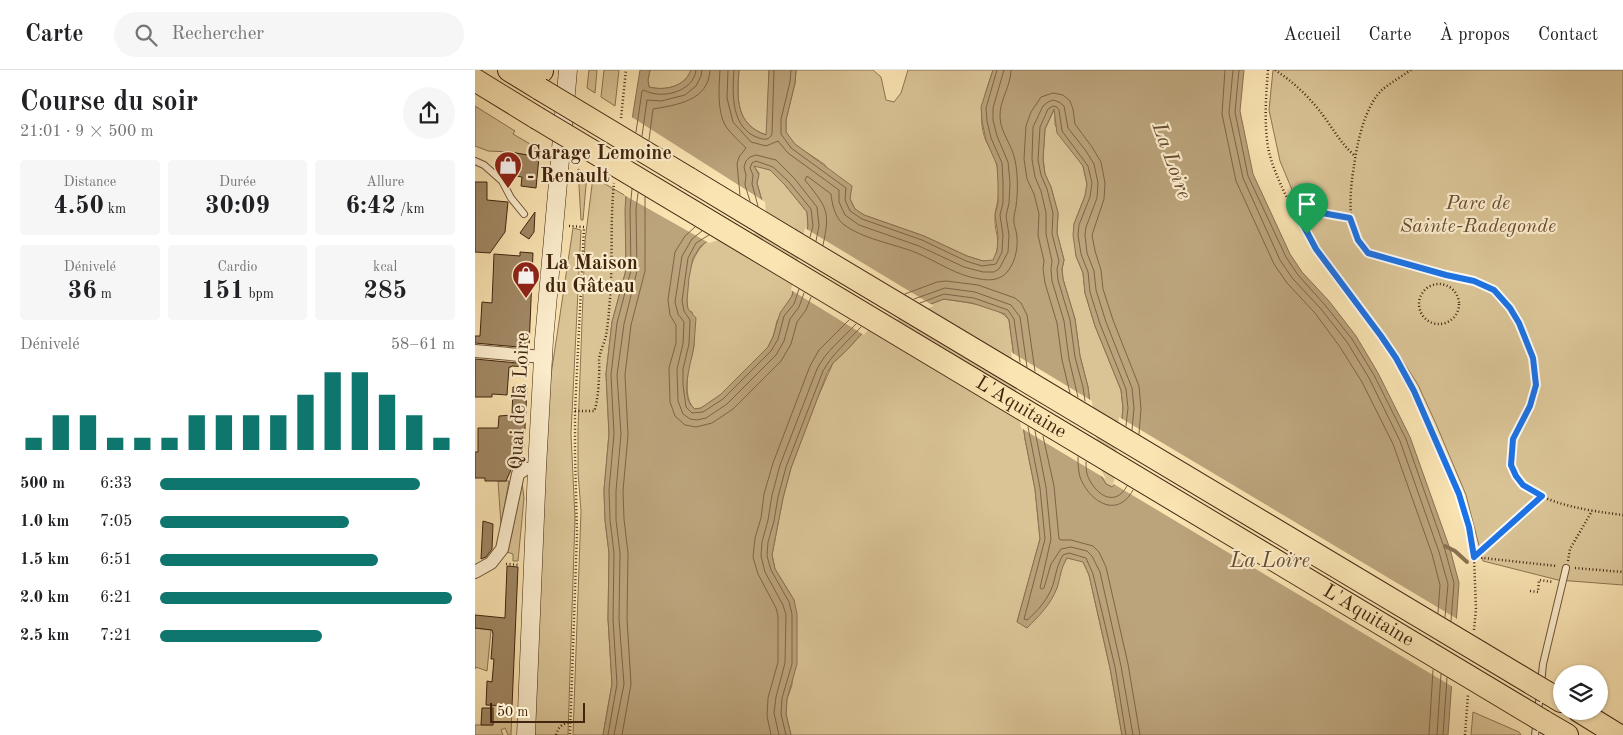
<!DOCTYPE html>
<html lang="fr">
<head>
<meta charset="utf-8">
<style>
  body { margin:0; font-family:"Old Standard TT",serif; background:#f6f6f6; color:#202124; height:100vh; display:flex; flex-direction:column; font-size:19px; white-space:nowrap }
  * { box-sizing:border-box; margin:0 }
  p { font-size:16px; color:#757577 }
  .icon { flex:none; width:28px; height:28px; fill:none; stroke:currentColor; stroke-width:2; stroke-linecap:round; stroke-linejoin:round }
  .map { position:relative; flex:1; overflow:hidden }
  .side { display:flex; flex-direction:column; background:#fff; width:475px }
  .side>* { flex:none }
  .buttons { position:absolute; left:1078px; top:595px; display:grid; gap:10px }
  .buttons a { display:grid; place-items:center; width:55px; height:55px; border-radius:50%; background:#fff; box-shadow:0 1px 4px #0004; font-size:25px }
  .scale { position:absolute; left:15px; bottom:12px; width:95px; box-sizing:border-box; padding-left:5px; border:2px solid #40250f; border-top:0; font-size:14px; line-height:18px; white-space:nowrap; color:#40250f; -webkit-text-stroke:4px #fcedcd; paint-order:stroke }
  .pin { position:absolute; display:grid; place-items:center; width:42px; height:42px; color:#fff; margin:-51px -21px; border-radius:50% 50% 50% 0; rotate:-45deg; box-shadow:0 0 5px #0007 }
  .pin .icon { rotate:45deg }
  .round { display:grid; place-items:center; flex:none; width:52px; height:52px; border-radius:26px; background:#f6f6f6 }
  .summary { display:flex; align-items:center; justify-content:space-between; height:85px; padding:0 20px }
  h1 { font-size:28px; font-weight:800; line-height:38px }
  .stats { display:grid; grid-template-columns:repeat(3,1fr); gap:8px; height:85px; padding:5px 20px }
  .stats div { display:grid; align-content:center; border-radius:5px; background:#f6f6f6; text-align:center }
  .stats b { font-size:25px; font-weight:800 }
  .stats small { font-size:14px; font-weight:400 }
  .stats p { font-size:14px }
  .chart { height:140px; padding:10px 20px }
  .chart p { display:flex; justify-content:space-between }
  .chart svg { width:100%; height:90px; margin-top:5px; stroke:#0f766e; stroke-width:6 }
  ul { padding:0 20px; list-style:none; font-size:16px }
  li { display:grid; grid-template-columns:80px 60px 1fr; align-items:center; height:38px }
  li i { height:12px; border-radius:6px; background:#0f766e }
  header { display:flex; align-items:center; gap:30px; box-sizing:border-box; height:70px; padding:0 25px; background:#fff; border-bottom:1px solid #e0e0e0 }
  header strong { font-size:24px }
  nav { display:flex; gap:28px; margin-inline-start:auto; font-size:18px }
  .search { width:350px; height:45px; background:#f6f6f6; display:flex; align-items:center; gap:12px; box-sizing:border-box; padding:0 18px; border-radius:28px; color:#757577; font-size:19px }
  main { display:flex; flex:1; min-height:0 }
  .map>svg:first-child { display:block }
  .green { fill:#dac496; stroke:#8d7452 }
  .water { fill:#bba37b; stroke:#8a7150; fill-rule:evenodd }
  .pier { fill:#fae4b2 }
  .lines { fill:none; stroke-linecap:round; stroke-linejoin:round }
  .shore { stroke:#7e6445; stroke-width:1 }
  .stream { stroke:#8a7150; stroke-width:4 }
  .building { fill:#a18864; stroke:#40250f }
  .service-casing { stroke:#6e5538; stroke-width:8 }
  .minor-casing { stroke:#6e5538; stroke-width:14 }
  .secondary-casing { stroke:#40250f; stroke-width:19 }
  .motorway-casing { stroke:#40250f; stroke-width:24 }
  .path { stroke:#40250f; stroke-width:2.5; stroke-dasharray:1 2.5; stroke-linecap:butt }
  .service { stroke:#fcedcd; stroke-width:6 }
  .minor { stroke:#fcedcd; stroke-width:12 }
  .secondary { stroke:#fcedcd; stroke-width:18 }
  .motorway { stroke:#fae4b2; stroke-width:22 }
  .motorway-bridge-casing { stroke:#40250f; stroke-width:24; stroke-linecap:butt }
  .motorway-bridge { stroke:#fae4b2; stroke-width:22 }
  .route-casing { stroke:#fff; stroke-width:10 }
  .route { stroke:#1a73e8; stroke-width:6 }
  .labels { text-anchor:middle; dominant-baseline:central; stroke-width:4.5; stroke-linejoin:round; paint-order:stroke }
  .poi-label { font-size:20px; font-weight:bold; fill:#40250f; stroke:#fcedcd; text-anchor:start }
  .park-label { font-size:20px; font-style:italic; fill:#664d31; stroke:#fcedcd }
  .street-label { font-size:20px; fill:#40250f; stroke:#fcedcd }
  .water-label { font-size:21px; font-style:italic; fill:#654b2f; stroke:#fcedcd }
</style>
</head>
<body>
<header>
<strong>Carte</strong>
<div class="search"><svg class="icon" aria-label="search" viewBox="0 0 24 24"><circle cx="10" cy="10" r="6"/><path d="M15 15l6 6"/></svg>Rechercher</div>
<nav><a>Accueil</a><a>Carte</a><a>À propos</a><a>Contact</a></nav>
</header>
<main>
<section class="side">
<div class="summary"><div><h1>Course du soir</h1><p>21:01 · 9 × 500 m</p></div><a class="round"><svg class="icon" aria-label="share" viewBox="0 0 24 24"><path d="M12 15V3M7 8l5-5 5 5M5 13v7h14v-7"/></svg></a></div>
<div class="stats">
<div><p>Distance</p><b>4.50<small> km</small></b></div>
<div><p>Durée</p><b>30:09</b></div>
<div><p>Allure</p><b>6:42<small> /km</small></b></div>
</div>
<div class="stats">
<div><p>Dénivelé</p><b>36<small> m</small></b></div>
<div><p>Cardio</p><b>151<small> bpm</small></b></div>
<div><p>kcal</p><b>285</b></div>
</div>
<div class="chart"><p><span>Dénivelé</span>58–61 m</p>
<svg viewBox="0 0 160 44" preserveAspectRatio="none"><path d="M5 44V38M15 44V27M25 44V27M35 44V38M45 44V38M55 44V38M65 44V27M75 44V27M85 44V27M95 44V27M105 44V17M115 44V6M125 44V6M135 44V17M145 44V27M155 44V38"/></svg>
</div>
<ul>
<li><b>500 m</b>6:33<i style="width:88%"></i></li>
<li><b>1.0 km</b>7:05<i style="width:64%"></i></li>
<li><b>1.5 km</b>6:51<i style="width:74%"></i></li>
<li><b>2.0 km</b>6:21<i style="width:99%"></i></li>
<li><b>2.5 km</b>7:21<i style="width:55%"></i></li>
</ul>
</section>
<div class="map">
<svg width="1148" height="665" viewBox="0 0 1148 665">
  <rect width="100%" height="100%" fill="#fae4b2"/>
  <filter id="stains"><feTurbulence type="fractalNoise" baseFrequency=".004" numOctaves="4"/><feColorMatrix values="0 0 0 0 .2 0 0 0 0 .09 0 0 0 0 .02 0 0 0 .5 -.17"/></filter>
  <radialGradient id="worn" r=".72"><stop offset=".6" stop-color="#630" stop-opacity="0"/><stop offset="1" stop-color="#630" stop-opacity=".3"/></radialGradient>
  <g class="green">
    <polygon points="114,0 122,0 120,23 112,18"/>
    <polygon points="129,0 144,0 140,36 126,27"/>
    <path d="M175,0H216C210,17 190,21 174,17L173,10Z"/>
    <path d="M264,0H294L292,65C260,55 262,28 264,0Z"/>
    <path d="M321,0H398L406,7L411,30L419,32L426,23L433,0H518C510,24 501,46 511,71C515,79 520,87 522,96C524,107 524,119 523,130C522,136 520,140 520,146C519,165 528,170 518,191H508L492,186L449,166L389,145L380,139L375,129L349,94L319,74L311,62V50L320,13Z"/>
    <polygon points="798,0 1148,0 1148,515 1083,510 1008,491 991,425 961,354 943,315 926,288 835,163 805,91 794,40"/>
    <polygon points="0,36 40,61 38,64 62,78 64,87 35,82 13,81 0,76"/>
    <polygon points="580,38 580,55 608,96 612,114 610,126 599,154 601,186 608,203 610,223 620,256 646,320 648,338 641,413 637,417 631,414 623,401 613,317 605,286 600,249 588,209 587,199 589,190 582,163 583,143 576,117 570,104 568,89 570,59"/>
    <path d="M278,95L295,100L310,115L332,142L333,156L317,226L302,251L298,267L293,277L245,325L226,338L220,339C210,332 212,312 213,301C214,292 219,283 219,274C220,263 218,252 217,242L213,240C209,218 214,186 231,172L287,131L282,113L284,103Z"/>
    <polygon points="103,99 112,104 108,150 106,150"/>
    <polygon points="118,107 151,126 151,200 137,252 131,304 134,364 129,420 130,450 134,483 133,549 137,614 128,665 98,665 106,441 103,402 103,359 110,171"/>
    <polygon points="98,158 106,160 96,364 100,448 93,665 57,665 73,325"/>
    <path d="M469,229C486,232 524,235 534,250L550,369L560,419L565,469L542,552L582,518L586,498L592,488L608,491L614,505L635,598L647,665H316L311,644L312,629L317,615L319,530L300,499L297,485L308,428L316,398L342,329L358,293L372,280L392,258Z"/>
    <polygon points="23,411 34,411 26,455"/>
    <polygon points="47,412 49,428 43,491 38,491 38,484 32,482 36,468"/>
    <polygon points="0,558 16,560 12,601 1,597 0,599"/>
    <polygon points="18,635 37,636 36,665 33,665 30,658 26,660 28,665 0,665 0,655 18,655"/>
    <polygon points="998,642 1044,662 1046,665 996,665"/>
  </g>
  <path class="water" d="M165,0H175L173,10L174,17C190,21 210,17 216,0H264C262,28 260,54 291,65L294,0H321L320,13L311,50V62L320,74L377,116L375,129L380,139L389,145L449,166L492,186L508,191L518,190L522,181L523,166L520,145L523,132V113L522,95L511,70L507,51L506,37L518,0H769L765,41L778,104L815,184L827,202L854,231L881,266L903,303L935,367L975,479L984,513L973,665H647L635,598L614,505L608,492L592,488C585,500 586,506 582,518C576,534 564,546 552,558L542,552L565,469L560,419L550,369L534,250L530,244L497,233L469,229L392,258L372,280L358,293L352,303L316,398L308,428L297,485L300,499L319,530L322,544V594L312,629L311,644L316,665H128L137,614L133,549L134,483L130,450L129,420L134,364L131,304L137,252L151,200L150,139L158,43ZM579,39L582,63L608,96L612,114L610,126L599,154L598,165L601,186L608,203L610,223L620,256L646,320L648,338L641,413L637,417L631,414L623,401L613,317L605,286L600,249L588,209L587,199L589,190L582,163L583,143L576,117L570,104L568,89L570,59ZM279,96L295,100L310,115L332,142L333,156L317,226L305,243L298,267L293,277L245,325L226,338L220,339C203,328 217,291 219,275C220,266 220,257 221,248L213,239L212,231L214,208L218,188L225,177L231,172L287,131L282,113L284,105Z"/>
  <g class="pier">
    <polygon points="155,46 290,132 291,145 284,162 269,167 253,167 234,173 149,125"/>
    <polygon points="330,158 343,166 459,236 393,260 389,265 316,220"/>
    <polygon points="536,282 617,331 626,400 631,409 546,358"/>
    <polygon points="644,347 984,550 978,617 637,413 639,412"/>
  </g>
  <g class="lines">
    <g class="shore">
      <path d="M245,0C244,17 242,40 250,55C255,63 264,71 271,78L264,87L262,94L265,125"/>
      <polyline points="253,0 252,28 258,52 276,72 291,76 303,71 313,83 364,120 364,132 370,145 384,155 444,176 489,197 508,202 519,202 524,199 533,182 534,165 531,146 534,133 535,113 533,92 522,66 518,50 518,38 529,0"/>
      <path d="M259,0C257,24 256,59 284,68C290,70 294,70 297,64L299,0"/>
      <polyline points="316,0 315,12 306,49 306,64 316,78 371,118 370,130 375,141 387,149 447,170 491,191 507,196 521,194 527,182 528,165 525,145 528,133 528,113 527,93 516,68 512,51 511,38 522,0"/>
      <polyline points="750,0 747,44 761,111 799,194 812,213 840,243 865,277 887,312 918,374 957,484 965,515 963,543"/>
      <polyline points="758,0 754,43 768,108 805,190 818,209 846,239 872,272 894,308 925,371 964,482 973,514 970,547"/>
      <polyline points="764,0 760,42 773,106 811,187 823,205 850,235 877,269 899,305 931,369 970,480 979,513 976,551"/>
      <path d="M161,62L167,21L169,20C186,30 219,22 221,0"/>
      <polyline points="167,66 172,30 186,31 210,25 221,16 226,6 227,0"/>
      <path d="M174,70L178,39C201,35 234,31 235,0"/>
      <polyline points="275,131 270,115 271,105 269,97 271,91 275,87 281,85 301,90 319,108 342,137 344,156 341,171"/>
      <polyline points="283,136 277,114 278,105 275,98 277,93 281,91 298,97 314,112 336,139 338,156 335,167"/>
      <polyline points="220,157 210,166 200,182 193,230 195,245 201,255 201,273 194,298 195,332 200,346 210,355 221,357 237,353 258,339 306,291 316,274 322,252 331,240 336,227"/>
      <polyline points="227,161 217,169 207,186 200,232 203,244 209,252 208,274 202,299 203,331 208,344 215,349 222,350 231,348 252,334 301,285 309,271 315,249 324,237 329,223"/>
      <polyline points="234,165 221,173 213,188 207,231 209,241 215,250 214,274 208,299 208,315 211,337 217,343 228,342 248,329 296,281 303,269 309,246 319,234 324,219"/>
      <path d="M348,175C356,140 351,137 330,110L332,106L356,124C357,134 360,147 368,154C387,169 420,174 442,183C463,192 482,206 505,209C515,211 526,210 533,201C541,191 544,174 541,161C540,157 538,152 539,147C539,143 541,139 541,136C543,122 543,104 540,90C537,75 526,63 525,48C524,30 536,17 536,0"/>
      <polyline points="430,224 462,212 471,211 503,215 540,228 546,233 552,245 560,301"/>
      <polyline points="439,229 470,218 500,222 536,235 545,247 552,297"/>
      <polyline points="445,233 469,224 499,228 533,240 539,249 545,292"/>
      <polyline points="595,323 587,290 582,253 570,213 568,199 569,191 563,165 564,144 559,124 552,109 549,89 551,56 556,42 566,27 578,23 588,25 595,31 598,39 600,54 617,77 626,92 630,113 629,129 617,165 620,181 626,200 628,219 638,250 664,316 666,339 664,364"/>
      <polyline points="603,327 594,289 589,251 577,211 576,199 577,191 571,164 571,143 566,121 560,107 557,89 558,57 568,36 573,32 578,30 584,32 589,36 593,58 611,81 619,94 623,113 622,128 611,157 610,165 612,183 619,201 621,220 631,252 657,318 659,338 657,360"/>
      <polyline points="610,331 608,317 600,287 595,250 583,210 582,199 584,191 577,164 578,143 572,119 566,105 563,90 565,57 573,39 578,36 582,37 584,40 587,61 613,96 617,113 615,127 604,155 603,165 606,184 613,202 615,222 625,254 651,319 653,338 651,356"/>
      <path d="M553,357L565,418L570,469L549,549L552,550C563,541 573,529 578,515C581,504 582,495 588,485L594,483L611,488L618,504L640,597L651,665"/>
      <polyline points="560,361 571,417 576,469 565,518 567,519 569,518 576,494 586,479 596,477 612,481 617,486 625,502 646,596 658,665"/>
      <polyline points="568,366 579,416 584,469 586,470 596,470 618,476 624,482 631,497 653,594 665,665"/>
      <path d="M603,387C603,393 603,400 605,407C614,431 642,450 658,420"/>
      <path d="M611,392C611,395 611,400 612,404C618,422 639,440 652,416"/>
      <polyline points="133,665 142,614 138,549 139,483 135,450 134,420 139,364 136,305 142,253 156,200 155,139 157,119"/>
      <polyline points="139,665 149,614 144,549 145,483 141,450 141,421 146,364 142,305 149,254 162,201 161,139 163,123"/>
      <polyline points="147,665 156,614 152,549 153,483 149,449 148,421 153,365 150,305 156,255 170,201 170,127"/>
      <polyline points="296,665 292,646 293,628 303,592 303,546 301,538 283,504 278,487 280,468 286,448 289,424 298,393 335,296 344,280 374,250"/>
      <path d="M304,665L299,643L301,627L310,593L311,545L308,535L290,502L286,486L287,472L293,450L297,425L305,395L342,299C351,281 367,269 381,254"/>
      <path d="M311,665L306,644L307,628L317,594V544L314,532L296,500L292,486L293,472L299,451L303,427L311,397L348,301C357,284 373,271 386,257"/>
      <polyline points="954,665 958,600"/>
      <polyline points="962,665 966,604"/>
      <polyline points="968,665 972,608"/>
    </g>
    <polyline class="stream" points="970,476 980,481 992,492"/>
  </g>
  <g class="building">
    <polygon points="35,82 64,87 61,118 46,116 47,107 41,106 42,95 33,93"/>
    <polygon points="0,112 12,112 12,130 33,132 30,162 15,183 0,182"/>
    <polygon points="60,142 59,162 54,169 45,163"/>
    <polygon points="45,182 58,183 54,278 0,273 0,266 5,266 7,232 17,233 19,184 45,186"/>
    <polygon points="0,289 53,294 53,297 37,296 36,297 34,297 32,325 17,324 17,327 0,327"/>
    <polygon points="38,317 52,318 49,377 39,393 31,411 10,411 10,408 0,408 0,382 3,382 3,358 23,358 24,346 37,345"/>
    <polygon points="8,451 18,454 17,479 11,487 6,489"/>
    <polygon points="32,496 43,497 37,636 11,635 12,611 17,612 19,589 16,589 18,564 17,560 0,558 0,545 30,548"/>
    <polygon points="7,638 18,638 18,655 6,655"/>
  </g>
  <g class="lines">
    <g class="service-casing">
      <g id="service">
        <polyline points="0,91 9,95 27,111 36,128 49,144"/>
        <polyline points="1066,614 1068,594 1091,498"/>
        <polyline points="1060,665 1065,624"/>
      </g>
    </g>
    <g class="minor-casing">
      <g id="minor">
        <polyline points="0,281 68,287"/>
        <polyline points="0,502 16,493 27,479 43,404 50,399 62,398"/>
      </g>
    </g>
    <g class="secondary-casing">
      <polyline id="secondary" points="51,665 62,398 69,270 93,0"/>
    </g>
    <g class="motorway-casing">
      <g id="motorway">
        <polyline points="34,0 65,19"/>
        <polyline points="65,0 67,1"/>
        <polyline points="0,10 62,48"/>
        <polyline points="213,108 314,169"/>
        <polyline points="1071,622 1086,631"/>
        <polyline points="1104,641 1143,665"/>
        <polyline points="1068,651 1092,665"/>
      </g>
    </g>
    <g class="path">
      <path d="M793,0C791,26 789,51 793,77C798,106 825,154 841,179L921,288L939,321L983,424L995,457L999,487L1001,539L999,560"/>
      <path d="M800,0C817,11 831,24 844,40C856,55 865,73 880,86"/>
      <path d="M936,0C927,6 917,12 908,19C890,35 882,73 879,96C875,120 870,165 892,182C902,190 964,204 979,207C1007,213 1023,217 1038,243C1050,263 1064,294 1061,318C1058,337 1044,352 1038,369C1017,430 1109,440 1148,445"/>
      <polyline points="146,48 151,0"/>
      <polyline points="819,138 875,148"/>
      <polyline points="94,156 109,157 100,341 100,384 102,463 95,665"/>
      <circle cx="964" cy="234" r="20"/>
      <path d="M100,341H119C123,335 125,300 124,292C124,283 129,274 131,266C133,254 134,241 135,228C138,190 135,151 139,113"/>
      <polyline points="999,487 1082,496"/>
      <polyline points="999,487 1067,426"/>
      <polyline points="1093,491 1095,479 1117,441"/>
      <polyline points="31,494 45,495"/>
      <polyline points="1100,498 1148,502"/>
      <polyline points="1055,521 1063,522 1064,510 1078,512"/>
      <path d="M81,665C83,657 87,654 95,652"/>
      <polyline points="990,665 993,625"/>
    </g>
    <use href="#service" class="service"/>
    <use href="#minor" class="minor"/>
    <use href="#secondary" class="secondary"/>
    <use href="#motorway" class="motorway"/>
    <g class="motorway-bridge-casing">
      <g id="motorway-bridge">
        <polyline points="65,19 213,108"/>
        <path id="s1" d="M62,48L1068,651"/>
        <polyline points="314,169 1071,622"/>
      </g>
    </g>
    <use href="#motorway-bridge" class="motorway-bridge"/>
  </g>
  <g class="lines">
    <g class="route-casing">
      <polygon id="route" points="819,138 875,148 883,170 893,183 971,205 999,211 1019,220 1035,238 1044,253 1058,288 1061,315 1055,336 1038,369 1036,395 1041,406 1048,415 1067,426 999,487 994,457 984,424 939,321 921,288 906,266 841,179"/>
    </g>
    <use href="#route" class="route"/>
  </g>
  <defs>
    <g id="shop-pin" transform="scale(1.4375)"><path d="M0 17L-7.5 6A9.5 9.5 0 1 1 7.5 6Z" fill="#8f2418" stroke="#fcedcd"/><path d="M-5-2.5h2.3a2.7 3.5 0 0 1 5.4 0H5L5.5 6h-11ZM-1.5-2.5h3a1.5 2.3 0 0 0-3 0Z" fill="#fff"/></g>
  </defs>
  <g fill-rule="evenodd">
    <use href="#shop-pin" x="33" y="95"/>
    <use href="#shop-pin" x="51" y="205"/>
  </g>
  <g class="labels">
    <g class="poi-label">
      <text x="52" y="84">Garage Lemoine<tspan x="52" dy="23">- Renault</tspan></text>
      <text x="70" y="194">La Maison<tspan x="70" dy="23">du Gâteau</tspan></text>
    </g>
    <g class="park-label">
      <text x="1003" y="134">Parc de<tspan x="1003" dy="23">Sainte-Radegonde</tspan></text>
    </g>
    <g class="street-label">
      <text transform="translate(45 331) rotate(-87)">Quai de la Loire</text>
      <text stroke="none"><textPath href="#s1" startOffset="564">L'Aquitaine</textPath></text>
      <text stroke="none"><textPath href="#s1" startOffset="969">L'Aquitaine</textPath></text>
    </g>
    <g class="water-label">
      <text transform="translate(696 91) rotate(70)">La Loire</text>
      <text x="795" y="491">La Loire</text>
    </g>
  </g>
  <rect width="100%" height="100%" filter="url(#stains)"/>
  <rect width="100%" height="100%" fill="url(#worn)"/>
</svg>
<div class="buttons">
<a><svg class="icon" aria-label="layers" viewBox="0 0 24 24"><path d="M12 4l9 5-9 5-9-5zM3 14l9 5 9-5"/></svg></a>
</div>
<div class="scale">50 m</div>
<div class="pin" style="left:832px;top:164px;background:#1e9e55"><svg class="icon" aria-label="arrive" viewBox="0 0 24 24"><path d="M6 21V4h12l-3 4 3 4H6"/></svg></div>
</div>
</main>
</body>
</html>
